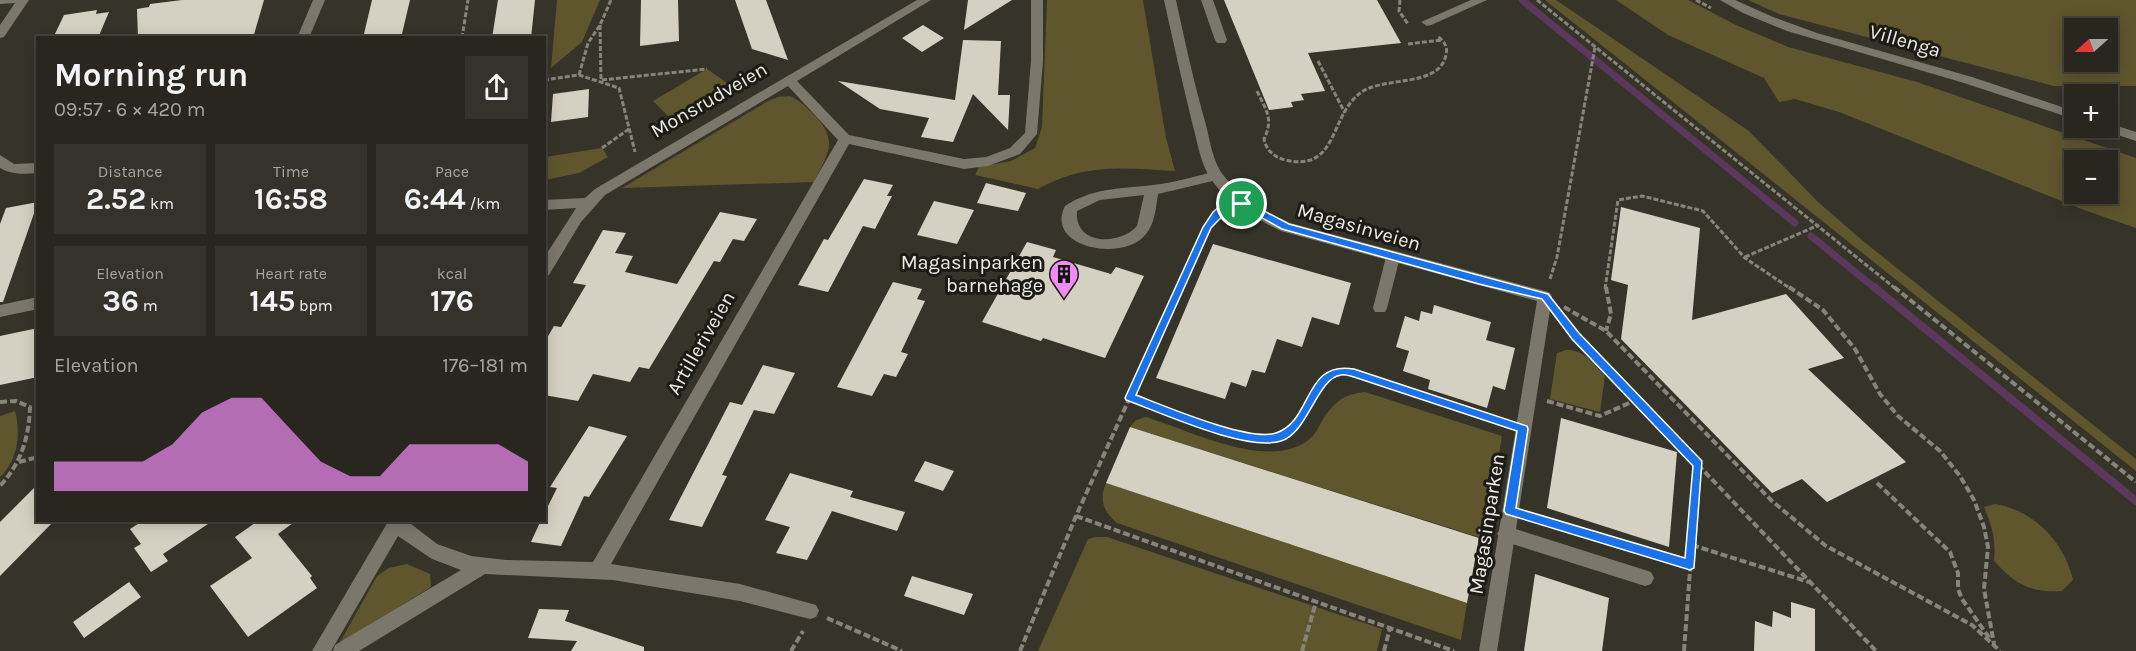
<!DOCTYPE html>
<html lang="en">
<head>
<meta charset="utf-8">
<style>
  body { margin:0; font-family:Karla,sans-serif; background:#34322b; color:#f1f3f6; height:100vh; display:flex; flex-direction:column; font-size:22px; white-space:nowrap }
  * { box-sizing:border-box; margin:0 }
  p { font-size:20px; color:#a5a5a4 }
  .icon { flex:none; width:33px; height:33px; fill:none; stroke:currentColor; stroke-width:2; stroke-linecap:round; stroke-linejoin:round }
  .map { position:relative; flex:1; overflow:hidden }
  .drawer { position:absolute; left:36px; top:36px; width:510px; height:486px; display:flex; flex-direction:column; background:#28261e; border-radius:0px; box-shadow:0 3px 15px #0003,0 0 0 2px #44433c }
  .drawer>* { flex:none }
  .needle { width:39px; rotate:249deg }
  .fabs { position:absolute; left:2064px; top:18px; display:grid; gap:12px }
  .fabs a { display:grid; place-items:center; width:54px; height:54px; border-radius:0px; background:#28261e; box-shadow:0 3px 15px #0003,0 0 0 2px #44433c; font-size:30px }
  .pin { position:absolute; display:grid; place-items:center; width:51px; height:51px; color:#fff; margin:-26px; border:3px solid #fff; border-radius:50%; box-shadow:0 2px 6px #0007 }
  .round { display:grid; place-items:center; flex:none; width:63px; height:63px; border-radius:0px; background:#34322b }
  .head { display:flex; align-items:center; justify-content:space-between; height:102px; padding:0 18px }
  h1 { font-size:33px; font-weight:700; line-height:45px }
  .metrics { display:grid; grid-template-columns:repeat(3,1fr); gap:9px; height:102px; padding:6px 18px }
  .metrics div { display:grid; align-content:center; border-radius:0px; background:#34322b; text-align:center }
  .metrics b { font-size:30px; font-weight:700 }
  .metrics small { font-size:16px; font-weight:400 }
  .metrics p { font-size:16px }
  .chart { height:168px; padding:12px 18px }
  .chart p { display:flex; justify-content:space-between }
  .chart svg { width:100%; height:108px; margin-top:6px; fill:#f08bf5; opacity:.7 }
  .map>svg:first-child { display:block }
  .green { fill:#5f562e; fill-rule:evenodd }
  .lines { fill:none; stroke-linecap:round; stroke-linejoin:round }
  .stream-far1 { stroke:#5b385c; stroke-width:7 }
  .stream { stroke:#5b385c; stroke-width:8 }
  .building { fill:#d4d1c2 }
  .path-far1 { stroke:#87857b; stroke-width:3; stroke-dasharray:5 2; stroke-linecap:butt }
  .path { stroke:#87857b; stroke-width:4; stroke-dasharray:7 3; stroke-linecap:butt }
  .lane { fill:#7b786b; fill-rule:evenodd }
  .street { fill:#7b786b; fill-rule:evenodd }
  .route { fill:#1a73e8; stroke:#fff; stroke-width:1.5; fill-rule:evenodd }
  .labels { text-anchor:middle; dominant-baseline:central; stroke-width:6; stroke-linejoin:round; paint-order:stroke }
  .street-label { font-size:20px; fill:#edece4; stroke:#1c1b16 }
  .poi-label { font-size:20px; fill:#edece4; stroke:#1c1b16; text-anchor:end }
</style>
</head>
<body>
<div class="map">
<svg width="2136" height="651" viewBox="0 0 2136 651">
  <rect width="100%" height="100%" fill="#363328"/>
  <g class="green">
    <polygon points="557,0 600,0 582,42 551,68"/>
    <path d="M1047,0H1143L1166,138L1175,171C1123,168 1085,163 1038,189L975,175L979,167L1011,161L1035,148L1042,127Z"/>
    <polygon points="1545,0 1556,0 1749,131 1818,202 1863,241 2136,459 2136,471"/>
    <path d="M1616,0H1688L1736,25L1788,47L1917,82L2136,158V228L2084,210L1839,112L1795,99L1779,102L1764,78L1668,35ZM2074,160H2108V194H2074Z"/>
    <path d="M1748,0H2136V86H2054L1779,14ZM2074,28H2108V62H2074Z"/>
    <polygon points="707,69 734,88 673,121 653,101"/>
    <path d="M790,96C801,101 807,108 816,117C839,142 827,155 814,182L622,188L768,101L778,97Z"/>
    <polygon points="602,148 608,157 579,173 545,180 545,157"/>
    <path d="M1566,350C1584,349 1594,364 1605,376L1600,412L1550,399L1557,353Z"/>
    <path d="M1365,392L1502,436L1485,539L1130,427L1136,420L1146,417C1190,430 1272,474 1312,437C1316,433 1319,426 1322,421C1333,403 1343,394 1365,392Z"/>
    <path d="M15,411C21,433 18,460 0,477V416Z"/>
    <path d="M1106,483L1467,603L1461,640L1117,523C1103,511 1099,500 1106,483Z"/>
    <path d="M1995,504C2034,510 2065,543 2073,580L2062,591C2030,593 2015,584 1994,561C1996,541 1992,525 1984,507Z"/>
    <polygon points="1096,537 1107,537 1382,629 1377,651 1038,651 1088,539"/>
    <polygon points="407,564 430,574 431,587 339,644 377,576 389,568"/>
  </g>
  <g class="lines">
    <g class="stream-far1">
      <polyline points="1522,0 1795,223"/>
      <polyline points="1811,236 1876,289"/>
    </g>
    <polyline class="stream" points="1874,287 2136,501"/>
  </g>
  <g class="building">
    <polygon points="182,0 264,0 253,38 138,38 137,9 149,7 150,4"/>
    <polygon points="372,0 410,0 401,38 363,38"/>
    <polygon points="498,0 535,0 531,38 492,38"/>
    <polygon points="641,0 678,0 679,41 640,46"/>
    <polygon points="735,0 766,0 788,60 752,49"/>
    <polygon points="968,0 1012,0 964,30"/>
    <polygon points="1224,0 1377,0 1401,43 1308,53 1325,91 1301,94 1304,100 1291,102 1293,107 1269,110"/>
    <polygon points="97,10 96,14 109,12 98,38 53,38 64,15"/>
    <polygon points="923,25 944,38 922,52 902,38"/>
    <polygon points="963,40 1001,41 998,95 1010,95 1008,130 973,94 953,142 921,137 929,118 880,109 838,81 955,100"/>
    <polygon points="589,89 588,117 551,122 553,94"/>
    <polygon points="864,179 893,185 887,196 892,196 875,229 863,226 828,292 798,285 824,239 828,240"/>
    <polygon points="986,183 1026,193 1018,211 977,203"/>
    <polygon points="934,201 974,210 957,244 917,235"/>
    <polygon points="38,202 3,302 0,302 0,224 6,208"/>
    <polygon points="1621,207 1700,228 1692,320 1786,294 1844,358 1808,369 1906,462 1827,502 1802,479 1772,493 1621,339 1628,285 1611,280"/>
    <polygon points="720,212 757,219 744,241 733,239 720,262 714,261 649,369 639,367 630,382 593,374 578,401 544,395 544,343 554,326 561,327 586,285 573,283 603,230 626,233 615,253 633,256 625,272 677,284"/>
    <polygon points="1027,242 1056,250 1053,257 1111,274 1116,267 1144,276 1105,358 1043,338 1041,341 982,322"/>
    <polygon points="1213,244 1351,283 1339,325 1312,317 1302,347 1277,339 1265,373 1252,370 1246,387 1231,382 1225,399 1156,378"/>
    <polygon points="893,282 922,289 917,299 925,301 901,352 908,354 896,377 884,374 872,396 837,387"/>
    <polygon points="1434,305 1491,322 1486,340 1515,348 1505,390 1493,386 1487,408 1428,389 1430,380 1403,371 1409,351 1396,347 1405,316 1419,321 1421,311 1432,314"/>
    <polygon points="38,328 38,377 0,385 0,336"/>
    <polygon points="763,365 795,373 774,414 754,410 722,475 727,476 702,527 669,520 730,402 742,405"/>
    <polygon points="1561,418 1677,452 1669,547 1547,508"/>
    <polygon points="589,426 627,436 589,497 584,496 561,546 531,542 541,520 544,520 544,514 557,488 550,487"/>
    <polygon points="1130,427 1479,538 1467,603 1106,483"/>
    <polygon points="925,461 954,471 943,491 914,481"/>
    <polygon points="790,473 853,491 850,497 905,512 897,531 832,511 807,560 776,553 790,527 765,520"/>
    <polygon points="38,484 38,520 55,520 0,576 0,522"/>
    <polygon points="144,520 214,520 163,554 168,561 151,572 134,548 141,544 130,529"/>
    <polygon points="259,520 297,520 278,534 312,576 310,578 317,588 248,637 210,586 252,558 235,537"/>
    <polygon points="1535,574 1609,598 1602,651 1524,651"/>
    <polygon points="912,576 973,594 964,615 904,596"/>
    <polygon points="129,582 141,597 84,638 73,622"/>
    <polygon points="1791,602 1815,609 1815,651 1754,651 1755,621 1772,627 1773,611 1791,618"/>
    <polygon points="539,609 569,610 565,621 644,647 644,651 571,651 577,641 528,638"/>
  </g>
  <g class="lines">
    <g class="path-far1">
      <polyline points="1400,0 1399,11 1408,24"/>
      <polyline points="1537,0 1896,289"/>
      <polyline points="1696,0 1711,8"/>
      <polyline points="600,25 601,80 707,69"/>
      <polyline points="462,38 468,0"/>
      <polyline points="1408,44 1442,40"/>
      <polyline points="1318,61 1345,113"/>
      <polyline points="579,75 588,43 600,25 611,0"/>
      <polyline points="544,80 579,75 619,88 635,152"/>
      <path d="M1257,91C1266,110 1274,119 1264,139C1266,150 1274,157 1285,160C1338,172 1329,118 1359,94C1381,75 1439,89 1446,55C1448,46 1444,41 1437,36"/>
      <polyline points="2076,130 2092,136"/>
      <polyline points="602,148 629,129"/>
      <polyline points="1745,257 1819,225"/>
      <polyline points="1550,279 1557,257 1595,47"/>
      <polyline points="1179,289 1207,227 1223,208"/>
      <polyline points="1605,289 1618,200 1642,196 1703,211 1745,258 1791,289"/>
    </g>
    <g class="path">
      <polyline points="1606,287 1611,314 1606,331"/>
      <polyline points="1789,287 1823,310 1855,349 1880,394 1898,416 1940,451 1960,476 1974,500 1984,527 1988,547 1984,589 1994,644"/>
      <polyline points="1894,287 2136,482"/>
      <polyline points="1564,307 1606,331 1772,501 1826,546 1972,625 2000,651"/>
      <polyline points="1562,318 1636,400 1876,651"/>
      <path d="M1130,398C1162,409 1246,444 1275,439C1314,431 1298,372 1354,373L1505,423"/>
      <polyline points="1547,401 1600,416 1636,400"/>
      <path d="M0,402L16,401L30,407C29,438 21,463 0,486"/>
      <polyline points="19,462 38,457"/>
      <polyline points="1877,483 1950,552 1958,573 1958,589 1962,599 1990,639"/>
      <polyline points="1076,516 1454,651"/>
      <polyline points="1531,517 1690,565"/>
      <polyline points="1692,545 1809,582"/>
      <polyline points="827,618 902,651"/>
      <polyline points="791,651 803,631"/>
      <polyline points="1020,651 1076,516 1180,287"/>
      <polyline points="1302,651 1316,602"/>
      <polyline points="1384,651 1390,628"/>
      <polyline points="1684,651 1698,465"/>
    </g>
    <g class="lane">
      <polygon points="1201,0 1213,0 1227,40 1225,43 1217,43 1215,40"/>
      <polygon points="1471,0 1487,0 1431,25 1427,26 1421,22"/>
      <path d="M1216,171L1221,173L1223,176L1221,179L1158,194C1156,207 1155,223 1146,234C1124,263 1044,248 1065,206C1095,186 1127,189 1161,184C1179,181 1198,176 1216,171ZM1144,195L1137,226C1119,246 1074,245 1077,211L1100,200Z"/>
      <polygon points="1393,252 1400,257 1387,308 1385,312 1375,312 1373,308 1386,257"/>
      <polygon points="1506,526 1645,570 1651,572 1654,578 1651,584 1645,586 1506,542 1500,539 1497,534 1500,529"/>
    </g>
    <g class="street">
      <polygon points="0,0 29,0 4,37 0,38 0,25 15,3 0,4"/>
      <polygon points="313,0 325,0 309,38 297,38"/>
      <polygon points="917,0 931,0 797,81 849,135 964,159 986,157 1010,148 1025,133 1031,61 1031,0 1043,0 1043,61 1037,134 1020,154 988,166 964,169 849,144 611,564 740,584 816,605 819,611 816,617 810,619 740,601 613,580 485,574 359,651 333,651 335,645 461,570 432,559 398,536 331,651 312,651 389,520 406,520 437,544 471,556 506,560 593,562 838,140 788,86 605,195 581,222 549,275 544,276 544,258 576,208 544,210 544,200 585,198 595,189"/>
      <path d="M1164,0H1176C1185,42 1194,83 1206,125C1210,141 1213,163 1224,176C1242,200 1264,211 1290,223L1545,291L1550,293L1552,297L1497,651H1479L1537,301L1281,231C1253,217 1229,205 1211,179C1200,163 1197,140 1192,122C1182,82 1173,41 1164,0Z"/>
      <polygon points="1720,0 1735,0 1773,17 1817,33 1972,77 2074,111 2074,119 1964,83 1787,31 1743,13"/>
      <polygon points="2108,123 2136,132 2136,141 2103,130 2102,128 2108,128"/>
      <path d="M0,155L14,164L38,163V173C24,174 12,175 0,168Z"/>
      <polygon points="38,297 38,309 0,317 0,305"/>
    </g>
  </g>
  <path class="route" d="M1234,195L1289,224L1548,294L1579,333L1702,461L1694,568L1690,570L1506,514L1504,511L1517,431L1354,377C1350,376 1345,374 1341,375C1317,378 1308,433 1281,441C1246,452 1162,413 1126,400L1125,398L1203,227L1213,212ZM1235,203L1282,229L1479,284L1542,299L1572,339L1693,466L1685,558L1516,508L1528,429L1527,426L1354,369C1303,360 1313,421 1276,433C1249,442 1165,406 1136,395L1211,228Z"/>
  <defs>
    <g id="building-pin" transform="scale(1.5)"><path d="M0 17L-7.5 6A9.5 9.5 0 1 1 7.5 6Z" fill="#f08bf5" stroke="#1c1b16"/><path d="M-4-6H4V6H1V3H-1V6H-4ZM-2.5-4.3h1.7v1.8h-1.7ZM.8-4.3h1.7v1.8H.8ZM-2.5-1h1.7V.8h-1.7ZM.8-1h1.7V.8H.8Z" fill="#111"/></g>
  </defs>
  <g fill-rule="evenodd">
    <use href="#building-pin" x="1064" y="274"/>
  </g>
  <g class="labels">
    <g class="street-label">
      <text transform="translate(1905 41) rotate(16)">Villenga</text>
      <text transform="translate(709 100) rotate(-30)">Monsrudveien</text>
      <text transform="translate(1359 227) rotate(16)">Magasinveien</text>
      <text transform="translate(701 343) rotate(-60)">Artilleriveien</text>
      <text transform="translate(1487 524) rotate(-81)">Magasinparken</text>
    </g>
    <g class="poi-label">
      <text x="1043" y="262">Magasinparken<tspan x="1043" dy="23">barnehage</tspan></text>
    </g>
  </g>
</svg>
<div class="fabs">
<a><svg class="needle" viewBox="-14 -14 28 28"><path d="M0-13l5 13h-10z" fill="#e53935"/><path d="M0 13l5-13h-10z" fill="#a5a5a4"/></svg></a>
<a>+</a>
<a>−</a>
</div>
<div class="pin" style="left:1242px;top:204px;background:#1e9e55"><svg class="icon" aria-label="arrive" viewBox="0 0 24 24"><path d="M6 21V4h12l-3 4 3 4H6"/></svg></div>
<section class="drawer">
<div class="head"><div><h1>Morning run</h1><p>09:57 · 6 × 420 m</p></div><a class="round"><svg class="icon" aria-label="share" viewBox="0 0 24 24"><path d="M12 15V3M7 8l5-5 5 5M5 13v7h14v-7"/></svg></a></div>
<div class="metrics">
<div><p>Distance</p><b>2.52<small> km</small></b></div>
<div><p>Time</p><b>16:58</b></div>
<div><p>Pace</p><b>6:44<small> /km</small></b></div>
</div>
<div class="metrics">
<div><p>Elevation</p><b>36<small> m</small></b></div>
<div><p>Heart rate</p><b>145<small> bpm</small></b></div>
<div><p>kcal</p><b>176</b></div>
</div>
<div class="chart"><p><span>Elevation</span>176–181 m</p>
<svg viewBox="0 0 160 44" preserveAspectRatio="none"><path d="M0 44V32L10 32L20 32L30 32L40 25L50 12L60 6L70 6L80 19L90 32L100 38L110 38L120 25L130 25L140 25L150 25L160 32V44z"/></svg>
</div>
</section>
</div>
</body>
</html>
